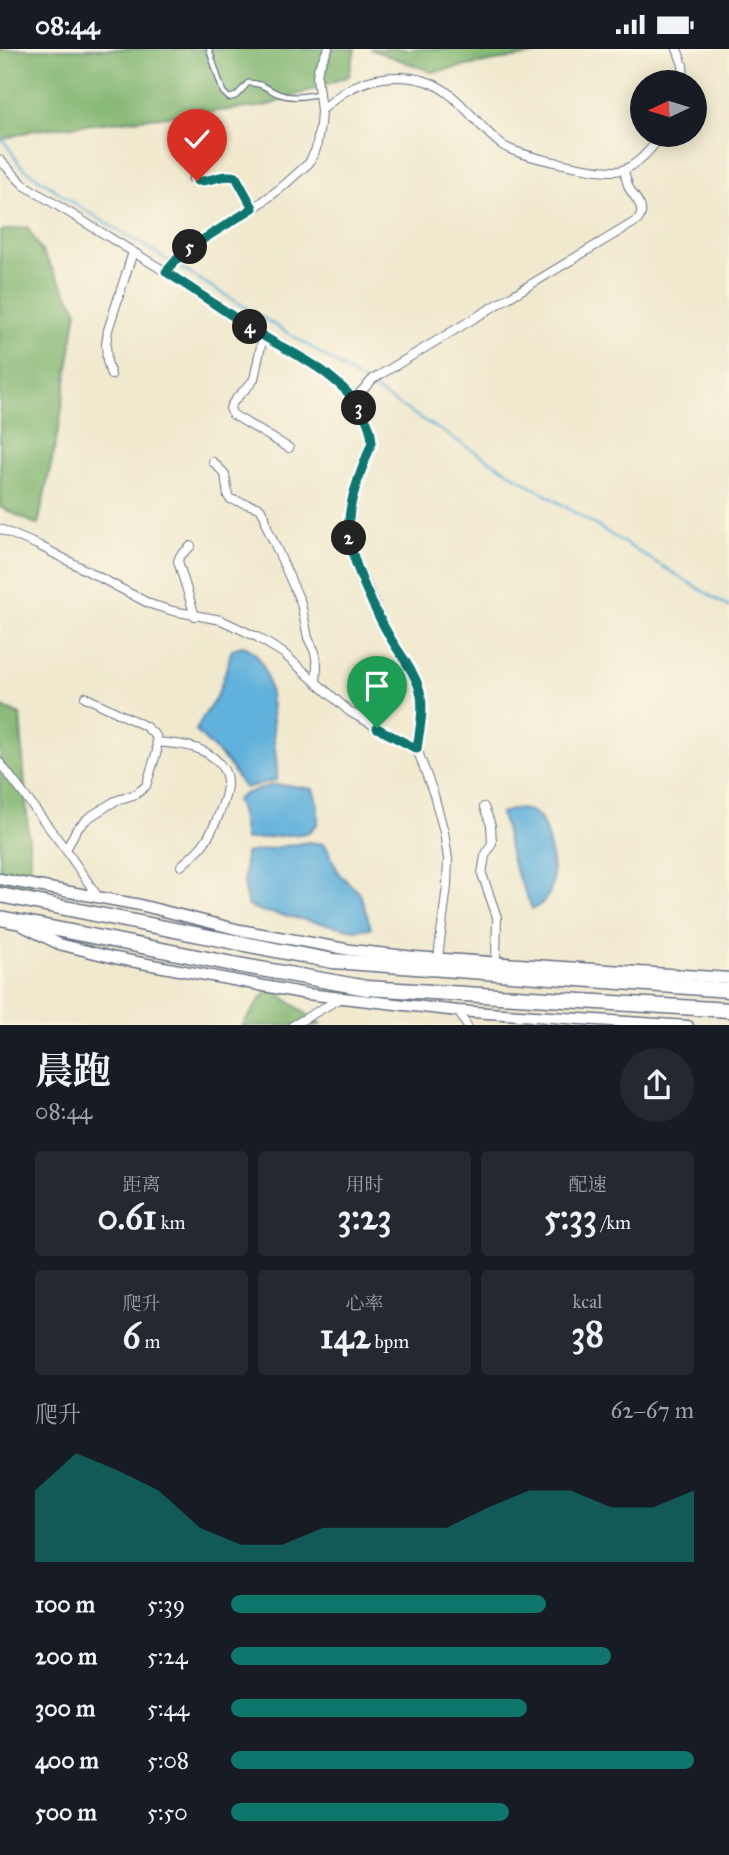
<!DOCTYPE html>
<html lang="zh">
<head>
<meta charset="utf-8">
<style>
  body { margin:0; font-family:"IM FELL Great Primer","Noto Serif SC",serif; background:#242831; color:#f1f3f6; height:100vh; display:flex; flex-direction:column; font-size:26px; white-space:nowrap }
  * { box-sizing:border-box; margin:0 }
  p { font-size:23px; color:#9ea1a6 }
  .icon { flex:none; width:38px; height:38px; fill:none; stroke:currentColor; stroke-width:2; stroke-linecap:round; stroke-linejoin:round }
  .map { position:relative; height:976px; overflow:hidden }
  .drawer { display:flex; flex-direction:column; background:#171b24; flex:1 }
  .drawer>* { flex:none }
  .needle { width:46px; rotate:266deg }
  .controls { position:absolute; left:630px; top:21px; display:grid; gap:14px }
  .controls a { display:grid; place-items:center; width:77px; height:77px; border-radius:50%; background:#171b24; box-shadow:0 4px 18px #0003; font-size:35px }
  .pin { position:absolute; display:grid; place-items:center; width:60px; height:60px; color:#fff; margin:-72px -30px; border-radius:50% 50% 50% 0; rotate:-45deg; box-shadow:0 0 7px #0007 }
  .pin .icon { rotate:45deg }
  .km { position:absolute; width:35px; height:35px; margin:-18px; border-radius:50%; background:#222; color:#fff; font-size:19px; line-height:35px; text-align:center }
  .round { display:grid; place-items:center; flex:none; width:74px; height:74px; border-radius:37px; background:#242831 }
  .head { display:flex; align-items:center; justify-content:space-between; height:119px; padding:0 35px }
  h1 { font-size:38px; font-weight:700; line-height:52px }
  .stats { display:grid; grid-template-columns:repeat(3,1fr); gap:10px; height:119px; padding:7px 35px }
  .stats div { display:grid; align-content:center; border-radius:7px; background:#242831; text-align:center }
  .stats b { font-size:35px; font-weight:700 }
  .stats small { font-size:19px; font-weight:400 }
  .stats p { font-size:19px }
  .chart { height:196px; padding:14px 35px }
  .chart p { display:flex; justify-content:space-between }
  .chart svg { width:100%; height:126px; margin-top:7px; fill:#0f766e; opacity:.7 }
  ul { padding:0 35px; list-style:none; font-size:23px }
  li { display:grid; grid-template-columns:112px 84px 1fr; align-items:center; height:52px }
  li i { height:18px; border-radius:9px; background:#0f766e }
  .status { display:flex; justify-content:space-between; align-items:center; height:49px; padding:0 35px; background:#171b24; direction:ltr }
  .status svg { height:19px; fill:currentColor }
  .map>svg:first-child { display:block }
  .forest { fill:#85b874; stroke:#507469; stroke-width:2 }
  .water { fill:#60b1db; stroke:#3e709c; stroke-width:2 }
  .lines { fill:none; stroke-linecap:round; stroke-linejoin:round }
  .stream { stroke:#60b1db; stroke-width:2.5 }
  .lane-casing { stroke:#667085; stroke-width:7 }
  .street-casing { stroke:#667085; stroke-width:10 }
  .secondary-casing { stroke:#667085; stroke-width:13 }
  .highway-casing { stroke:#667085; stroke-width:17 }
  .lane { stroke:#fff; stroke-width:4.5 }
  .street { stroke:#fff; stroke-width:8 }
  .secondary { stroke:#fff; stroke-width:10 }
  .highway { stroke:#fff; stroke-width:14 }
  .route-casing { stroke:#fff; stroke-width:14 }
  .route { stroke:#0f766e; stroke-width:9 }
</style>
</head>
<body>
<div class="status"><b>08:44</b><svg viewBox="0 0 49 12"><path d="M0 12V9h3v3zM5 12V6h3v6zM10 12V3h3v9zM15 12V0h3v12zM26 1h20v11H26zM47 4h2v5h-2z"/></svg></div>
<div class="map">
<svg width="729" height="977" viewBox="0 0 729 977">
  <rect width="100%" height="100%" fill="#fcf5e5"/>
  <filter id="ink" filterUnits="userSpaceOnUse"><feTurbulence type="fractalNoise" baseFrequency=".0143" numOctaves="2"/><feDisplacementMap in="SourceGraphic" scale="14" xChannelSelector="R" yChannelSelector="G"/><feConvolveMatrix kernelMatrix="1 2 1 2 8 2 1 2 1" color-interpolation-filters="sRGB"/></filter>
  <filter id="wash" filterUnits="userSpaceOnUse"><feTurbulence type="fractalNoise" baseFrequency=".00686" numOctaves="4" result="noise"/><feDisplacementMap in="SourceGraphic" scale="28" xChannelSelector="R" yChannelSelector="G"/><feGaussianBlur stdDeviation="1.57" result="paint"/><feColorMatrix in="noise" values="0 0 0 0 0 0 0 0 0 0 0 0 0 0 0 0 0 1.4 0 .05"/><feComposite in="paint" operator="in"/></filter>
  <g filter="url(#wash)">
    <rect width="100%" height="100%" fill="#f0e9ce"/>
    <g class="forest">
      <polygon points="0,0 355,0 349,27 266,57 34,81 0,91"/>
      <polygon points="370,0 566,0 432,23"/>
      <polygon points="27,178 77,261 59,378 38,476 0,458 0,182"/>
      <polygon points="0,657 20,666 33,853 0,844"/>
      <polygon points="269,938 322,976 242,977"/>
    </g>
    <g class="water">
      <path d="M242,597C273,603 272,666 274,692C275,705 278,718 277,731L244,739L228,714L196,682C200,669 210,660 216,648C224,632 227,616 232,600Z"/>
      <polygon points="272,736 287,736 313,740 318,756 318,774 308,784 245,791 241,765 236,751 244,745"/>
      <path d="M513,760C521,760 532,761 538,767C548,778 555,822 552,836C550,846 542,857 532,860C526,842 516,827 511,808C507,793 507,779 500,765Z"/>
      <polygon points="308,793 325,795 339,825 360,844 371,879 355,881 261,862 248,857 244,840 245,804"/>
    </g>
    <g class="lines">
      <polyline class="stream" points="0,86 21,117 80,158 311,298 386,348 729,558"/>
    </g>
  </g>
  <g filter="url(#ink)">
    <g class="lines">
      <g class="lane-casing">
        <g id="lane">
          <path d="M209,0L223,43L229,49L236,47L248,34C260,33 269,41 279,45C292,50 305,47 318,45"/>
          <path d="M191,130C208,135 220,124 236,128L253,159"/>
        </g>
      </g>
      <g class="street-casing">
        <g id="street">
          <path d="M328,0L318,20L317,28L321,62L320,76L316,100L309,114L282,138L253,160L183,203L166,223C198,244 231,267 265,288C286,301 310,311 329,327C349,342 371,367 371,393L352,449L349,490L358,518L386,580L417,632L421,645L422,660L417,700L434,746L444,783L448,810L447,837L438,909"/>
          <polyline points="677,0 683,16 684,33"/>
          <path d="M321,62C329,55 337,47 346,42C376,24 420,22 448,44C468,59 482,81 502,96C518,107 604,126 622,121C638,117 652,98 662,86"/>
          <polyline points="0,111 24,136 166,223"/>
          <path d="M263,287L254,330C247,341 235,347 230,359L232,365L289,399"/>
          <polyline points="111,326 107,312 106,295 108,281 133,203"/>
          <path d="M354,350L373,330L638,171C647,159 635,150 629,139C627,133 625,127 624,121"/>
          <polyline points="213,413 225,425 228,447 230,450 260,459 265,468 267,478 301,554 308,589 315,603 317,616 316,633"/>
          <polyline points="0,480 40,497 150,555 173,562 221,571 257,588 283,604 350,663 417,700"/>
          <polyline points="191,497 180,507 178,512 195,567"/>
          <path d="M157,693C174,695 190,695 205,703C216,709 227,720 227,733C228,748 213,782 204,794C198,803 188,810 181,817"/>
          <polyline points="0,714 66,801 98,848"/>
          <polyline points="484,758 491,776 492,794 485,807 482,825 497,868 496,912"/>
          <polyline points="66,801 76,781 88,769 115,752 136,745 146,737 157,702 156,687 145,677 85,648"/>
          <polyline points="458,962 467,977"/>
          <polyline points="292,977 339,950"/>
        </g>
      </g>
      <g class="secondary-casing">
        <g id="secondary">
          <polyline points="0,830 140,856 240,881 351,901 415,908 729,929"/>
          <polyline points="23,877 59,895 115,909 307,945 458,962 688,977"/>
        </g>
      </g>
      <g class="highway-casing">
        <g id="highway">
          <polyline points="0,846 280,902 333,912 729,941"/>
          <polyline points="0,869 233,915 367,939 729,961"/>
        </g>
      </g>
      <use href="#lane" class="lane"/>
      <use href="#street" class="street"/>
      <use href="#secondary" class="secondary"/>
      <use href="#highway" class="highway"/>
    </g>
  </g>
  <g class="lines" filter="url(#ink)">
    <g class="route-casing">
      <path id="route" d="M197,132C210,133 223,124 236,128L253,159L183,203L166,223C199,244 231,267 265,288C286,301 310,311 329,327C349,342 371,367 372,393C361,424 344,458 350,491C354,519 377,566 391,590C401,607 418,627 421,647C424,664 419,683 417,700L377,679"/>
    </g>
    <use href="#route" class="route"/>
  </g>
</svg>
<div class="controls">
<a><svg class="needle" viewBox="-14 -14 28 28"><path d="M0-13l5 13h-10z" fill="#e53935"/><path d="M0 13l5-13h-10z" fill="#9ea1a6"/></svg></a>
</div>
<div class="pin" style="left:377px;top:679px;background:#1e9e55"><svg class="icon" aria-label="arrive" viewBox="0 0 24 24"><path d="M6 21V4h12l-3 4 3 4H6"/></svg></div>
<div class="pin" style="left:197px;top:132px;background:#d93025"><svg class="icon" aria-label="check" viewBox="0 0 24 24"><path d="M5 12l5 5 9-10"/></svg></div>
<b class="km" style="left:349px;top:489px">2</b>
<b class="km" style="left:359px;top:359px">3</b>
<b class="km" style="left:250px;top:278px">4</b>
<b class="km" style="left:190px;top:198px">5</b>
</div>
<section class="drawer">
<div class="head"><div><h1>晨跑</h1><p>08:44</p></div><a class="round"><svg class="icon" aria-label="share" viewBox="0 0 24 24"><path d="M12 15V3M7 8l5-5 5 5M5 13v7h14v-7"/></svg></a></div>
<div class="stats">
<div><p>距离</p><b>0.61<small> km</small></b></div>
<div><p>用时</p><b>3:23</b></div>
<div><p>配速</p><b>5:33<small> /km</small></b></div>
</div>
<div class="stats">
<div><p>爬升</p><b>6<small> m</small></b></div>
<div><p>心率</p><b>142<small> bpm</small></b></div>
<div><p>kcal</p><b>38</b></div>
</div>
<div class="chart"><p><span>爬升</span>62–67 m</p>
<svg viewBox="0 0 160 44" preserveAspectRatio="none"><path d="M0 44V19L10 6L20 12L30 19L40 32L50 38L60 38L70 32L80 32L90 32L100 32L110 25L120 19L130 19L140 25L150 25L160 19V44z"/></svg>
</div>
<ul>
<li><b>100 m</b>5:39<i style="width:68%"></i></li>
<li><b>200 m</b>5:24<i style="width:82%"></i></li>
<li><b>300 m</b>5:44<i style="width:64%"></i></li>
<li><b>400 m</b>5:08<i style="width:100%"></i></li>
<li><b>500 m</b>5:50<i style="width:60%"></i></li>
</ul>
</section>
</body>
</html>
